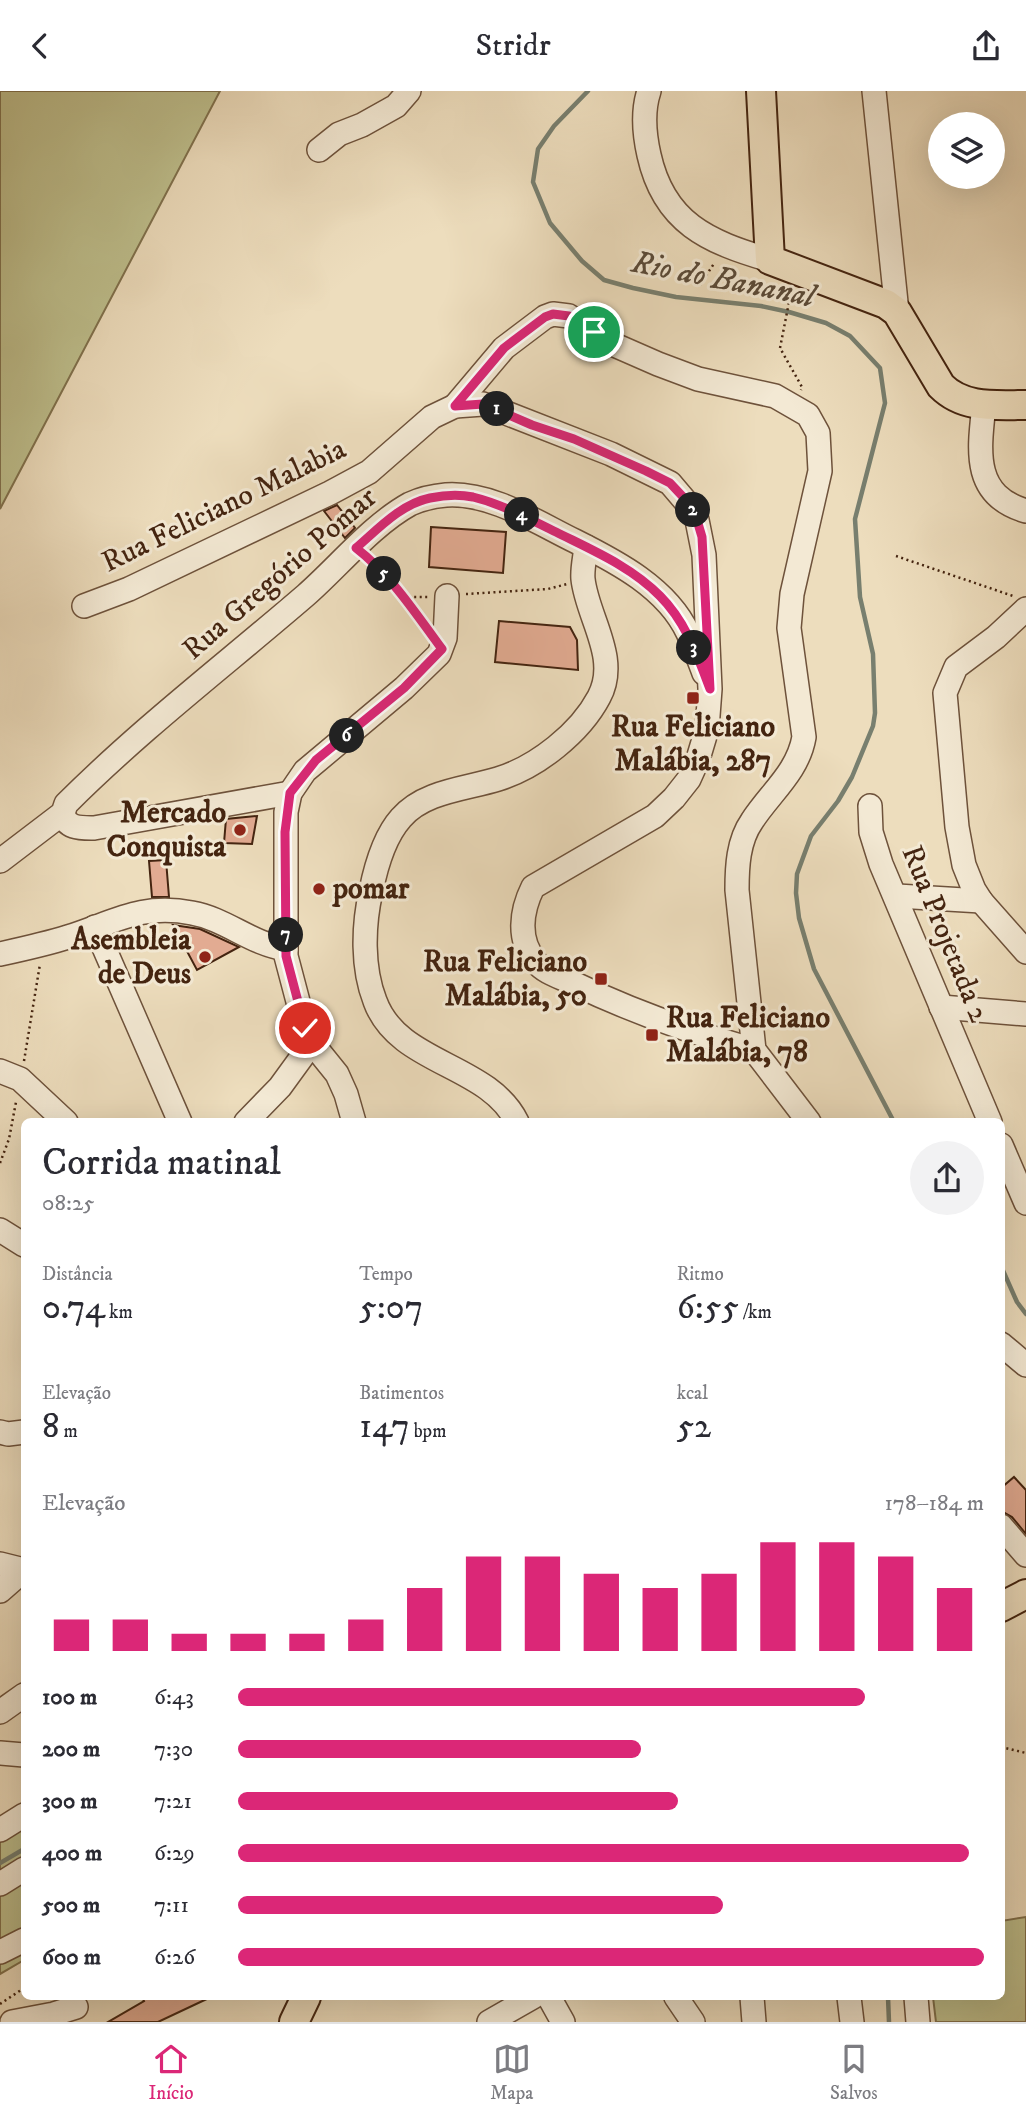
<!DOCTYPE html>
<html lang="pt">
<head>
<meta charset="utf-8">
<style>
  body { margin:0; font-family:"IM FELL DW Pica",serif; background:#f2f2f3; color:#2b2b33; height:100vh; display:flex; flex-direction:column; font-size:26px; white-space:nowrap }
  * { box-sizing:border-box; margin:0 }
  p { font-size:23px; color:#7c7c81 }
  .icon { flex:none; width:38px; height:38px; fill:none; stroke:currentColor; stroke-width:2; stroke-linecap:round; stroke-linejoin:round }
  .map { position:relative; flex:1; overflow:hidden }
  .details { position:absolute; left:21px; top:1027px; width:984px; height:882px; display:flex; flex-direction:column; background:#fff; border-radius:10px; box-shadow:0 7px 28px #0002 }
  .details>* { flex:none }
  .fabs { position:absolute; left:928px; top:21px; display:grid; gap:14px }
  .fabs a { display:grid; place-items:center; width:77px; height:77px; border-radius:50%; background:#fff; box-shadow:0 7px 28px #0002; font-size:35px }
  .pin { position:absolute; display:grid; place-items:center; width:60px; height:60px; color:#fff; margin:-30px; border:4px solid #fff; border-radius:50%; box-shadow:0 2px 7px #0007 }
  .km { position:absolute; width:35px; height:35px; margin:-18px; border-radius:50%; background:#222; color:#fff; font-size:19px; line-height:35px; text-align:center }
  .round { display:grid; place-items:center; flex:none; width:74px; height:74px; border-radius:37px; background:#f2f2f3 }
  .overview { display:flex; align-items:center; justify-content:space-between; height:119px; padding:0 21px }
  h1 { font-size:38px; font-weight:600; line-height:52px }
  .figures { display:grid; grid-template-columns:repeat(3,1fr); gap:10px; height:119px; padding:7px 21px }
  .figures div { display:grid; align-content:center }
  .figures b { font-size:35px; font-weight:600 }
  .figures small { font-size:19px; font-weight:400 }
  .figures p { font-size:19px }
  .chart { height:196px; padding:14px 21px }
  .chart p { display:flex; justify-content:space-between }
  .chart svg { width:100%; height:126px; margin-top:7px; stroke:#db2777; stroke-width:6 }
  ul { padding:0 21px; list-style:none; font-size:23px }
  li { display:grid; grid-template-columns:112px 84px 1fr; align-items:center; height:52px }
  li i { height:18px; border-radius:9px; background:#db2777 }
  header { display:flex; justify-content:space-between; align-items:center; height:91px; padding:0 21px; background:#fff; font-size:32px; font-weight:600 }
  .tabs { display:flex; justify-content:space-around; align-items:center; height:98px; border-top:2px solid #e1e1e2; background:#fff; font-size:19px; color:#7c7c81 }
  .tabs a { display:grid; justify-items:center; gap:4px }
  .tabs .current { color:#db2777 }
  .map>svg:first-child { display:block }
  .green { fill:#bebf8d; stroke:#81724e; stroke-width:2 }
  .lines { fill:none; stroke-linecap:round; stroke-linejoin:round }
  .stream { stroke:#787f6f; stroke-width:4.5 }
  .building { fill:#e2ab92; stroke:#442410; stroke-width:2 }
  .minor-casing { stroke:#6e523b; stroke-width:26 }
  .major-casing { stroke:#442410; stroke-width:32 }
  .path { stroke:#442410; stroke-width:2.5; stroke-dasharray:2 3.5; stroke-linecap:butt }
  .minor { stroke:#f3e9d4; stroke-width:23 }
  .major { stroke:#edddbd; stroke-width:28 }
  .route-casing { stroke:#fff; stroke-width:14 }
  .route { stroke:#db2777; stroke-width:9 }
  .poi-dot { fill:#8f2418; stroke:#f3e9d4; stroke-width:2.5 }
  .labels { text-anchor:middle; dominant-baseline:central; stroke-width:6; stroke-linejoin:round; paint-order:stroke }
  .street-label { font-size:30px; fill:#442410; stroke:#f3e9d4 }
  .poi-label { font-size:30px; font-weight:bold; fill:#442410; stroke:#f3e9d4; text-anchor:end }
  .water-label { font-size:32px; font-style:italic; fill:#5a4a38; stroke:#f3e9d4 }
</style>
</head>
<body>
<header><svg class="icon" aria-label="back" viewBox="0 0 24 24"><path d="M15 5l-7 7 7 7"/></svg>Stridr<svg class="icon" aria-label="share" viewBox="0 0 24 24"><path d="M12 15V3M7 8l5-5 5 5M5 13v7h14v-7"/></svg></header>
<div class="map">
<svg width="1026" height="1931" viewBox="0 0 1026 1931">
  <rect width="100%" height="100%" fill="#edddbd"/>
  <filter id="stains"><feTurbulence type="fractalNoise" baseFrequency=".00286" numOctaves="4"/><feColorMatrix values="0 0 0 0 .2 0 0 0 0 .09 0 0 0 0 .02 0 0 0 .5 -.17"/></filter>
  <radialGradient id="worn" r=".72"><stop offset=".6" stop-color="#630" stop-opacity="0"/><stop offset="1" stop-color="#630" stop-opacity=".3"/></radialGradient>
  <g class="green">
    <polygon points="0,0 220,0 0,418"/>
    <polygon points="24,1733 24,1869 0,1883 0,1748"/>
    <polygon points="1026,1826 1026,1931 936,1931 933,1906 1001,1906 1001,1830"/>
  </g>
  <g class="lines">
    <g class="stream">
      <polyline points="588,0 554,35 538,58 533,91 550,132 582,170 604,189 633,197 676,206 761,215 789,221 826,232 850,245 880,277 885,312 855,428 860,506 873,563 875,622 873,635 852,686 838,710 811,745 797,783 796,802 799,827 814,878 894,1031"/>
      <polyline points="1001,1175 1017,1211 1026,1223"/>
      <polyline points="0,1772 24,1758"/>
      <polyline points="888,1906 889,1931"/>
    </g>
  </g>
  <g class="building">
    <polygon points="337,414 355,437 345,447 324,420"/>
    <polygon points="431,436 506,441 503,482 429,476"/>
    <polygon points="499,530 570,536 577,549 578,579 495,571"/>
    <polygon points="257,725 252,753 224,752 226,728"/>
    <polygon points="166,769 169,806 152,806 149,770"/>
    <polygon points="173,834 200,838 239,856 197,879"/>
    <polygon points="1014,1386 1026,1399 1026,1443 1012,1426 1001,1420 1001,1397"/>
    <polygon points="142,1906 211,1906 158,1931 108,1931 144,1910"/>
  </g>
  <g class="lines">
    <g class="minor-casing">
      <g id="minor">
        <path d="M649,0C642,21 644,42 649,64C664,132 708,151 770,169"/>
        <polyline points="874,0 897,221"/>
        <polyline points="319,59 339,43 362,34 396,15 409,0"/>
        <path d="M984,314C979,360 972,404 1026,420"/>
        <path d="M455,315L504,257L545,226L553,223L569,225L610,252L658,273L698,288L775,305L808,324L818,342L820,380L792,503L789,537L804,646C798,681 770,702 752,730C738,750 737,776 737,799L754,959L809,1031"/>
        <path d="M84,515L129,498L330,402L369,381L432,326L455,315L483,313L611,363L670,392L692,418L697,429L704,464L710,598L707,638L698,668L689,688L674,707L655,725L533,796C521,820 517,849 536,871C545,882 561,886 573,892C631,920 693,942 754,959"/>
        <polyline points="1026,518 996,546 956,576 945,602 957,736 964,774 974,799 981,810 1026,861"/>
        <polyline points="870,715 871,741 881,773 990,1031"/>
        <path d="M63,722C66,738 81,737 94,737L290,702"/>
        <path d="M0,770L63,722L66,713C141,638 226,573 306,504C339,475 372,434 410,413C421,408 435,405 446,404C491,401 536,431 575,450C617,471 667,497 688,542C694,555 699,569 704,582"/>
        <polyline points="897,805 981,810"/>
        <polyline points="95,836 180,1031"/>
        <path d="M0,863C23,858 46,853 68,846C113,832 140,812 192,822C226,828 251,853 286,858"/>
        <polyline points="941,916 1026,923"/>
        <polyline points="0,980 20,988 66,1031"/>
        <polyline points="246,1031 280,996 312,952"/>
        <polyline points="354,1031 346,1003 337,983 312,952 305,937 286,865 286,721 290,702 305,680 404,597 439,563 445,547 447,505"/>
        <path d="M517,1031C488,972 398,974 375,910C362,877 363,835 371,800C376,775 384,746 401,727C424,700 466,698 498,688C537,676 580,642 599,606C620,567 587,526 583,488C582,478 585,466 586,456"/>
        <polyline points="1001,1054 1026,1112"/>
        <polyline points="0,1139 24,1154"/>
        <polyline points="1001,1253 1026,1274"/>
        <polyline points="0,1341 8,1343 24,1341"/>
        <polyline points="1001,1435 1026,1464"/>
        <polyline points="0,1473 24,1479"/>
        <polyline points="0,1500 24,1479"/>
        <polyline points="0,1621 24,1604"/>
        <polyline points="0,1662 24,1664"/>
        <polyline points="0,1739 24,1724"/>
        <polyline points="0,1793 24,1778"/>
        <polyline points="0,1861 24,1849"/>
        <polyline points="549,1906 563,1931"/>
        <polyline points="676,1906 693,1931"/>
        <polyline points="752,1906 754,1931"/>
        <polyline points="849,1906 852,1931"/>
        <polyline points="916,1906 918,1931"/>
        <polyline points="12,1931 54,1923 76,1916"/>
        <polyline points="489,1931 533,1906"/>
      </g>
    </g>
    <g class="major-casing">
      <g id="major">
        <path d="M761,0L770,169L886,213L897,221L941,295C964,318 996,314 1026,314"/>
        <polyline points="1001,1516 1026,1503"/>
        <polyline points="294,1931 306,1906"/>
      </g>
    </g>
    <g class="path">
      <polyline points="700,194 715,171"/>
      <polyline points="791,201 780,257 802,296 801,299"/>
      <polyline points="896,465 1013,505"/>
      <polyline points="370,468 398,500"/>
      <polyline points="399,501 408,506 428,506"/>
      <polyline points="466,503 548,498 567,493"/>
      <polyline points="402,505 427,539"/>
      <polyline points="24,970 40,873"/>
      <polyline points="0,1072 9,1048 16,1011"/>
      <polyline points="1001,1656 1026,1662"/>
      <polyline points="0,1913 24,1897"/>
    </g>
    <use href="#minor" class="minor"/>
    <use href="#major" class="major"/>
  </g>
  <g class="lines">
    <g class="route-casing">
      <path id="route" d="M305,937L286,865L285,741L290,702L316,669L404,597L442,558C416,523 391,484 356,457C378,438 401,413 430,407C444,404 459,403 473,406C502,413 529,428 556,441C592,459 632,476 660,505C686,531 697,564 710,598L702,446L697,429L685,408L670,392L646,380L574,348L532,334L483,313L455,315L504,257L545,226L553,223L569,225L594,241"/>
    </g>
    <use href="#route" class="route"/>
  </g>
  <g class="poi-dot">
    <rect x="686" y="600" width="14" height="14" rx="3.5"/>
    <circle cx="240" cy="739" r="7"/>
    <circle cx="319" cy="798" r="7"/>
    <circle cx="205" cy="866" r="7"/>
    <rect x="594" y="881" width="14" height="14" rx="3.5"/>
    <rect x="645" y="937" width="14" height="14" rx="3.5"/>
  </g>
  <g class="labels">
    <g class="street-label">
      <text transform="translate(224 415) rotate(-26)">Rua Feliciano Malabia</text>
      <text transform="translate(280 483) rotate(-41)">Rua Gregório Pomar</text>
      <text transform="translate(945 843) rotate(68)">Rua Projetada 2</text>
    </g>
    <g class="poi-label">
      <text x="693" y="636" text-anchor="middle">Rua Feliciano<tspan x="693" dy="34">Malábia, 287</tspan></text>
      <text x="226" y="722">Mercado<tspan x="226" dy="34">Conquista</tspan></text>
      <text x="333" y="798" text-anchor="start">pomar</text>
      <text x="191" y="849">Asembleia<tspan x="191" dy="34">de Deus</tspan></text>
      <text x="587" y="871">Rua Feliciano<tspan x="587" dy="34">Malábia, 50</tspan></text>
      <text x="666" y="927" text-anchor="start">Rua Feliciano<tspan x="666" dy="34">Malábia, 78</tspan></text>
    </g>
    <g class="water-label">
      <text transform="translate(723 189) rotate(11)">Rio do Bananal</text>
    </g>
  </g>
  <rect width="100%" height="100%" filter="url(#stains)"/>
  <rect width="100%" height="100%" fill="url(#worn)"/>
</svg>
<div class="fabs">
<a><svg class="icon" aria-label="layers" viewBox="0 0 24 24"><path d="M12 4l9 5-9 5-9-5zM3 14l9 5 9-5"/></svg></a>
</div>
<div class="pin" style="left:594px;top:241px;background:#1e9e55"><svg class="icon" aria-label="arrive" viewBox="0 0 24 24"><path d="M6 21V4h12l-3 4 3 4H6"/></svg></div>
<div class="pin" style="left:305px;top:937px;background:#d93025"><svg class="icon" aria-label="check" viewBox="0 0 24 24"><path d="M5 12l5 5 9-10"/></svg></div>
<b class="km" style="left:497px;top:318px">1</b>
<b class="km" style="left:693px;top:419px">2</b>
<b class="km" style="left:694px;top:557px">3</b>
<b class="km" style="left:522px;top:424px">4</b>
<b class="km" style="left:384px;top:483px">5</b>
<b class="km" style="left:347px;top:645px">6</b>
<b class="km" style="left:286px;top:844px">7</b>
<section class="details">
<div class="overview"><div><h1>Corrida matinal</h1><p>08:25</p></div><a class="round"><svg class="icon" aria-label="share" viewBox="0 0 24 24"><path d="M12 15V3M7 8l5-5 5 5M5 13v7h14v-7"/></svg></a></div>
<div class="figures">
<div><p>Distância</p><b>0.74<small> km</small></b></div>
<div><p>Tempo</p><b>5:07</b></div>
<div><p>Ritmo</p><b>6:55<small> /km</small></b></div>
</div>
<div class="figures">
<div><p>Elevação</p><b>8<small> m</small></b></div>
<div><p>Batimentos</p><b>147<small> bpm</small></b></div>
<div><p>kcal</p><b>52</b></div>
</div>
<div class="chart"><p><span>Elevação</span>178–184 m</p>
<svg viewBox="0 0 160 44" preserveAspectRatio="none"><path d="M5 44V33M15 44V33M25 44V38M35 44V38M45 44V38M55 44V33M65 44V22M75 44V11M85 44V11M95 44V17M105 44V22M115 44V17M125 44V6M135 44V6M145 44V11M155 44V22"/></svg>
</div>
<ul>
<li><b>100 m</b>6:43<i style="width:84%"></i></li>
<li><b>200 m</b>7:30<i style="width:54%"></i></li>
<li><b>300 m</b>7:21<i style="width:59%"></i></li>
<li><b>400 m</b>6:29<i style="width:98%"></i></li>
<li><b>500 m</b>7:11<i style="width:65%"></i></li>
<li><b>600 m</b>6:26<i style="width:100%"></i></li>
</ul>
</section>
</div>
<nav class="tabs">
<a class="current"><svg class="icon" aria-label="home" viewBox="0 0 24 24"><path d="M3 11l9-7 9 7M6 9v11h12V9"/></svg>Início</a>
<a><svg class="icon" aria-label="map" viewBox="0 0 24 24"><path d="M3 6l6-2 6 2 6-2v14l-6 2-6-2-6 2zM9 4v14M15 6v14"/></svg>Mapa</a>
<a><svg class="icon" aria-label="saved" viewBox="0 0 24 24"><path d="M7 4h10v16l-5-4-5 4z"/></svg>Salvos</a>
</nav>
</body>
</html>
